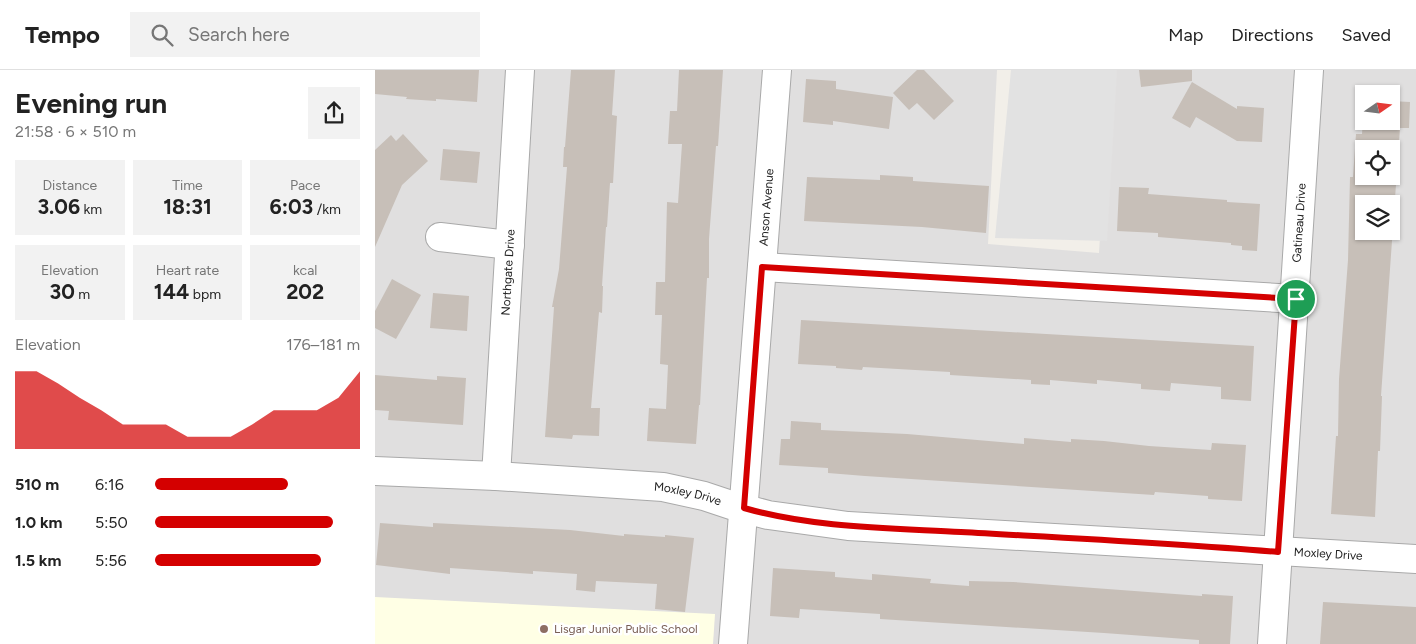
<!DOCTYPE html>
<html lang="en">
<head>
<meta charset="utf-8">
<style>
  body { margin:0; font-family:Figtree,sans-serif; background:#f2f2f2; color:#222; height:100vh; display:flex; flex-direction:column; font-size:19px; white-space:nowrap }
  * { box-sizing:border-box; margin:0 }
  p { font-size:16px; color:#767676 }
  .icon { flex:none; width:28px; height:28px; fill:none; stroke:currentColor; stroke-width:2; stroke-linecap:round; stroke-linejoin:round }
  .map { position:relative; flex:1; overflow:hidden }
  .sheet { display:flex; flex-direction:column; background:#fff; width:375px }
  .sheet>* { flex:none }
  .needle { width:32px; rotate:76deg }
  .controls { position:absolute; left:980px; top:15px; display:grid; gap:10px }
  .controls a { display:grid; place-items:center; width:45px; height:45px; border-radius:0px; background:#fff; box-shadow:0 1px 4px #0004; font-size:25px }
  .pin { position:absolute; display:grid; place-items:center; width:42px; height:42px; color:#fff; margin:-21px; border:2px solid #fff; border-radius:50%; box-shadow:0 1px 5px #0007 }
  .round { display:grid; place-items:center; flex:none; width:52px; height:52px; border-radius:0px; background:#f2f2f2 }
  .overview { display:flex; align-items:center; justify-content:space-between; height:85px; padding:0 15px }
  h1 { font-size:28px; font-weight:700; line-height:38px }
  .figures { display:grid; grid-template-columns:repeat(3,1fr); gap:8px; height:85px; padding:5px 15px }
  .figures div { display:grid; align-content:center; border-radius:0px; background:#f2f2f2; text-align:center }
  .figures b { font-size:21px; font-weight:700 }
  .figures small { font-size:14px; font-weight:400 }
  .figures p { font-size:14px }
  .chart { height:140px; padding:10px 15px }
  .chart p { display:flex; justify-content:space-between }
  .chart svg { width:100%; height:90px; margin-top:5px; fill:#d40000; opacity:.7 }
  ul { padding:0 15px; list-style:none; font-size:16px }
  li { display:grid; grid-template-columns:80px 60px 1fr; align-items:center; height:38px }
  li i { height:12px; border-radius:6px; background:#d40000 }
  header { display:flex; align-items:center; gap:30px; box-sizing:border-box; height:70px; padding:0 25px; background:#fff; border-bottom:1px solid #e0e0e0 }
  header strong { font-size:24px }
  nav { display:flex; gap:28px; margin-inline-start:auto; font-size:18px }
  .search { width:350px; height:45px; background:#f2f2f2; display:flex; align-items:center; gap:12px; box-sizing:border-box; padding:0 18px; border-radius:0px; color:#767676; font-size:19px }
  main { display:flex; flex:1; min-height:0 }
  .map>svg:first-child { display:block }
  .residential { fill:#e0dfdf; fill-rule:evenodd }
  .education { fill:#ffffe5 }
  .parking { fill:#e2e2e2 }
  .building { fill:#c7bfb8; fill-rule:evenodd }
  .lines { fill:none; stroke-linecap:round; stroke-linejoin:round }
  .minor-casing { stroke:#a9a9a9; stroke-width:30 }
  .minor { stroke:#fff; stroke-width:28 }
  .route-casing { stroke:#fff; stroke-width:10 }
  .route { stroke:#d40000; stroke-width:6 }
  .education-dot { fill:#8d6e63; stroke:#fff; stroke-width:2 }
  .labels { text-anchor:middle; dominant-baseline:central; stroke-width:5; stroke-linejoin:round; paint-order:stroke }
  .street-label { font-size:12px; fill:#222; stroke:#fff }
  .education-label { font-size:12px; fill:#785e54; stroke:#fff; text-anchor:start }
</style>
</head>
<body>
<header>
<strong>Tempo</strong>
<div class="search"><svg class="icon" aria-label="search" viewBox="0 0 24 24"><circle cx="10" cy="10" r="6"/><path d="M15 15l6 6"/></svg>Search here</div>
<nav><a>Map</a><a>Directions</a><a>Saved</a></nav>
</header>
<main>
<section class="sheet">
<div class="overview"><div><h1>Evening run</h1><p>21:58 · 6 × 510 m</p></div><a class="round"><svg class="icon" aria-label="share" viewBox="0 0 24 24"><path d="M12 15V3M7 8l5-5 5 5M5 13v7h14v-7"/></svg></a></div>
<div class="figures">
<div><p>Distance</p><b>3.06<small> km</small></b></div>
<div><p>Time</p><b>18:31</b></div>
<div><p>Pace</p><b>6:03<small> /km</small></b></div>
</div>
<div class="figures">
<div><p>Elevation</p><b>30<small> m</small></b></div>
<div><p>Heart rate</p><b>144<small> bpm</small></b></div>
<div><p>kcal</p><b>202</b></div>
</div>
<div class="chart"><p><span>Elevation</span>176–181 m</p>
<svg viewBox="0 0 160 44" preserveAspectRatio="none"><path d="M0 44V6L10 6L20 12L30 19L40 25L50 32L60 32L70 32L80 38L90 38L100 38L110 32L120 25L130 25L140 25L150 19L160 6V44z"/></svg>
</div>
<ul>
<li><b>510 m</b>6:16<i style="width:65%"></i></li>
<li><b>1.0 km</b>5:50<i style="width:87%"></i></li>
<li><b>1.5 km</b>5:56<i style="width:81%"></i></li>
</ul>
</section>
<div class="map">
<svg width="1041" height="574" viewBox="0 0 1041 574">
  <rect width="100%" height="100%" fill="#f2efe9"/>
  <path class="residential" d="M0,0H622L613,174L724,183L735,0H1041V574H0ZM989,24H1016V51H989ZM989,79H1016V106H989ZM989,134H1016V161H989Z"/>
  <polygon class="education" points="0,527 340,544 338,574 0,574"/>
  <polygon class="parking" points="636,0 742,0 732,171 620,168"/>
  <g class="building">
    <polygon points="0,0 104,0 102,32 61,29 61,31 31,29 32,27 0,24"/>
    <polygon points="196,0 240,0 237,45 242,46 238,113 235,113 232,157 231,157 227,216 228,216 227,243 224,242 216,338 225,338 224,366 198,365 197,369 170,367 179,237 177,237 184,199 187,161 192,97 188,97 189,77 190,77"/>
    <polygon points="304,0 348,0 343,76 341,76 334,169 334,208 332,208 325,335 324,335 321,374 272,371 274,338 291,339 293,295 285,294 287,245 280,245 281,212 290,212 292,132 303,133 307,74 293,74 295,41 302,41"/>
    <polygon points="542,0 549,0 579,31 559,50 542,33 534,40 518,23"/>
    <polygon points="764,0 817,0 817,11 766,17"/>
    <polygon points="431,9 461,11 461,19 518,27 514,59 458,51 458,55 428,52"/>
    <polygon points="817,12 862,39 862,36 889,38 887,72 862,71 821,47 815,58 797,48"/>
    <path d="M989,30V51H1016V31L1035,32L1034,58H1025L1006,326H1007L1005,381H1003L1000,447L956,444L961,366H963L964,309L973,190L975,107H978L981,64H987ZM989,79H1016V106H989ZM989,134H1016V161H989Z"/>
    <polygon points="28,64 53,91 27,115 0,177 0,80 16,65 21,71"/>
    <polygon points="68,79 105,82 102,113 65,110"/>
    <polygon points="505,105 538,107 538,111 614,116 611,163 547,157 429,151 432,107 505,110"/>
    <polygon points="744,117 774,118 773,124 852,130 852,132 885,134 882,181 867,180 867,176 856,175 856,173 783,167 783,163 742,161"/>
    <polygon points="17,209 46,225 21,269 0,258 0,241"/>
    <polygon points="58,223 94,226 92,261 55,258"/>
    <polygon points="426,250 879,276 876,331 846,329 846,317 796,313 795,321 766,319 766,314 722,310 722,314 675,310 675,315 656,314 656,310 575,305 575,302 488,297 487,300 461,298 461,296 423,294"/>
    <polygon points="0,305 62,310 62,306 91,308 88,355 13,350 14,341 0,340"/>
    <polygon points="416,351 446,353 446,360 532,364 649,374 649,368 696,372 696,369 729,371 774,376 836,380 837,373 871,375 867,431 833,429 833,426 780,422 779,425 490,406 453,403 453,398 404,395 406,369 415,369"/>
    <polygon points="5,453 58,457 58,453 195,460 249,466 249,464 290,467 290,465 319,468 310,542 280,539 282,514 221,511 220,522 201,520 202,504 158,501 158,504 75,498 75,504 1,495"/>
    <polygon points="398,498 460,502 460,507 497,510 497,504 556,509 555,513 594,516 594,511 638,512 827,526 827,524 858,526 855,574 824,574 824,570 729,563 505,549 505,544 425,539 424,548 395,546"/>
    <polygon points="948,532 1041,537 1041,574 945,574"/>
  </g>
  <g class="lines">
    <g class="minor-casing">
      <g id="minor">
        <polyline points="65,167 135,175"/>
        <polyline points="387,197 921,229"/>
        <path id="s1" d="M0,401L121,406L288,417L329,426L356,435L393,445L473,456L1041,489"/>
        <path id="s2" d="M121,406L145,0"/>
        <path id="s3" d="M358,574L402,0"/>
        <path id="s4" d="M897,574L934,0"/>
      </g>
    </g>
    <use href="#minor" class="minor"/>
  </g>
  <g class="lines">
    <g class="route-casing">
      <path id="route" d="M387,197L921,229L903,482C798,473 692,468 586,462C514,458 439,458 369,438Z"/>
    </g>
    <use href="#route" class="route"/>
  </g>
  <circle class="education-dot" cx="169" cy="559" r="5"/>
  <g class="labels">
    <g class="street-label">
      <text stroke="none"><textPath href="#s3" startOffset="438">Anson Avenue</textPath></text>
      <text stroke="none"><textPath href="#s4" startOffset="422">Gatineau Drive</textPath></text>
      <text stroke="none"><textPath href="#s2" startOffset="204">Northgate Drive</textPath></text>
      <text stroke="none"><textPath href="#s1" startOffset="314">Moxley Drive</textPath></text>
      <text stroke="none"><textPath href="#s1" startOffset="959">Moxley Drive</textPath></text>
    </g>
    <g class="education-label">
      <text x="179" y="559">Lisgar Junior Public School</text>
    </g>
  </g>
</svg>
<div class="controls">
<a><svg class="needle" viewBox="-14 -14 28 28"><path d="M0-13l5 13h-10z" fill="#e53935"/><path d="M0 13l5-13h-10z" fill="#767676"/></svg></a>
<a><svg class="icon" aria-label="locate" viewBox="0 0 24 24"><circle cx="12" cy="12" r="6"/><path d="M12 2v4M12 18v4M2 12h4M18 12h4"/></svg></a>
<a><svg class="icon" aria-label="layers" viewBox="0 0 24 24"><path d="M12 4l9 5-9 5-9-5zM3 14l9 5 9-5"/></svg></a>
</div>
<div class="pin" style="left:921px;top:229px;background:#1e9e55"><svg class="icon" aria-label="arrive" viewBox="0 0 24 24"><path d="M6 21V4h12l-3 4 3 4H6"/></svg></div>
</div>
</main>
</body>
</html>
